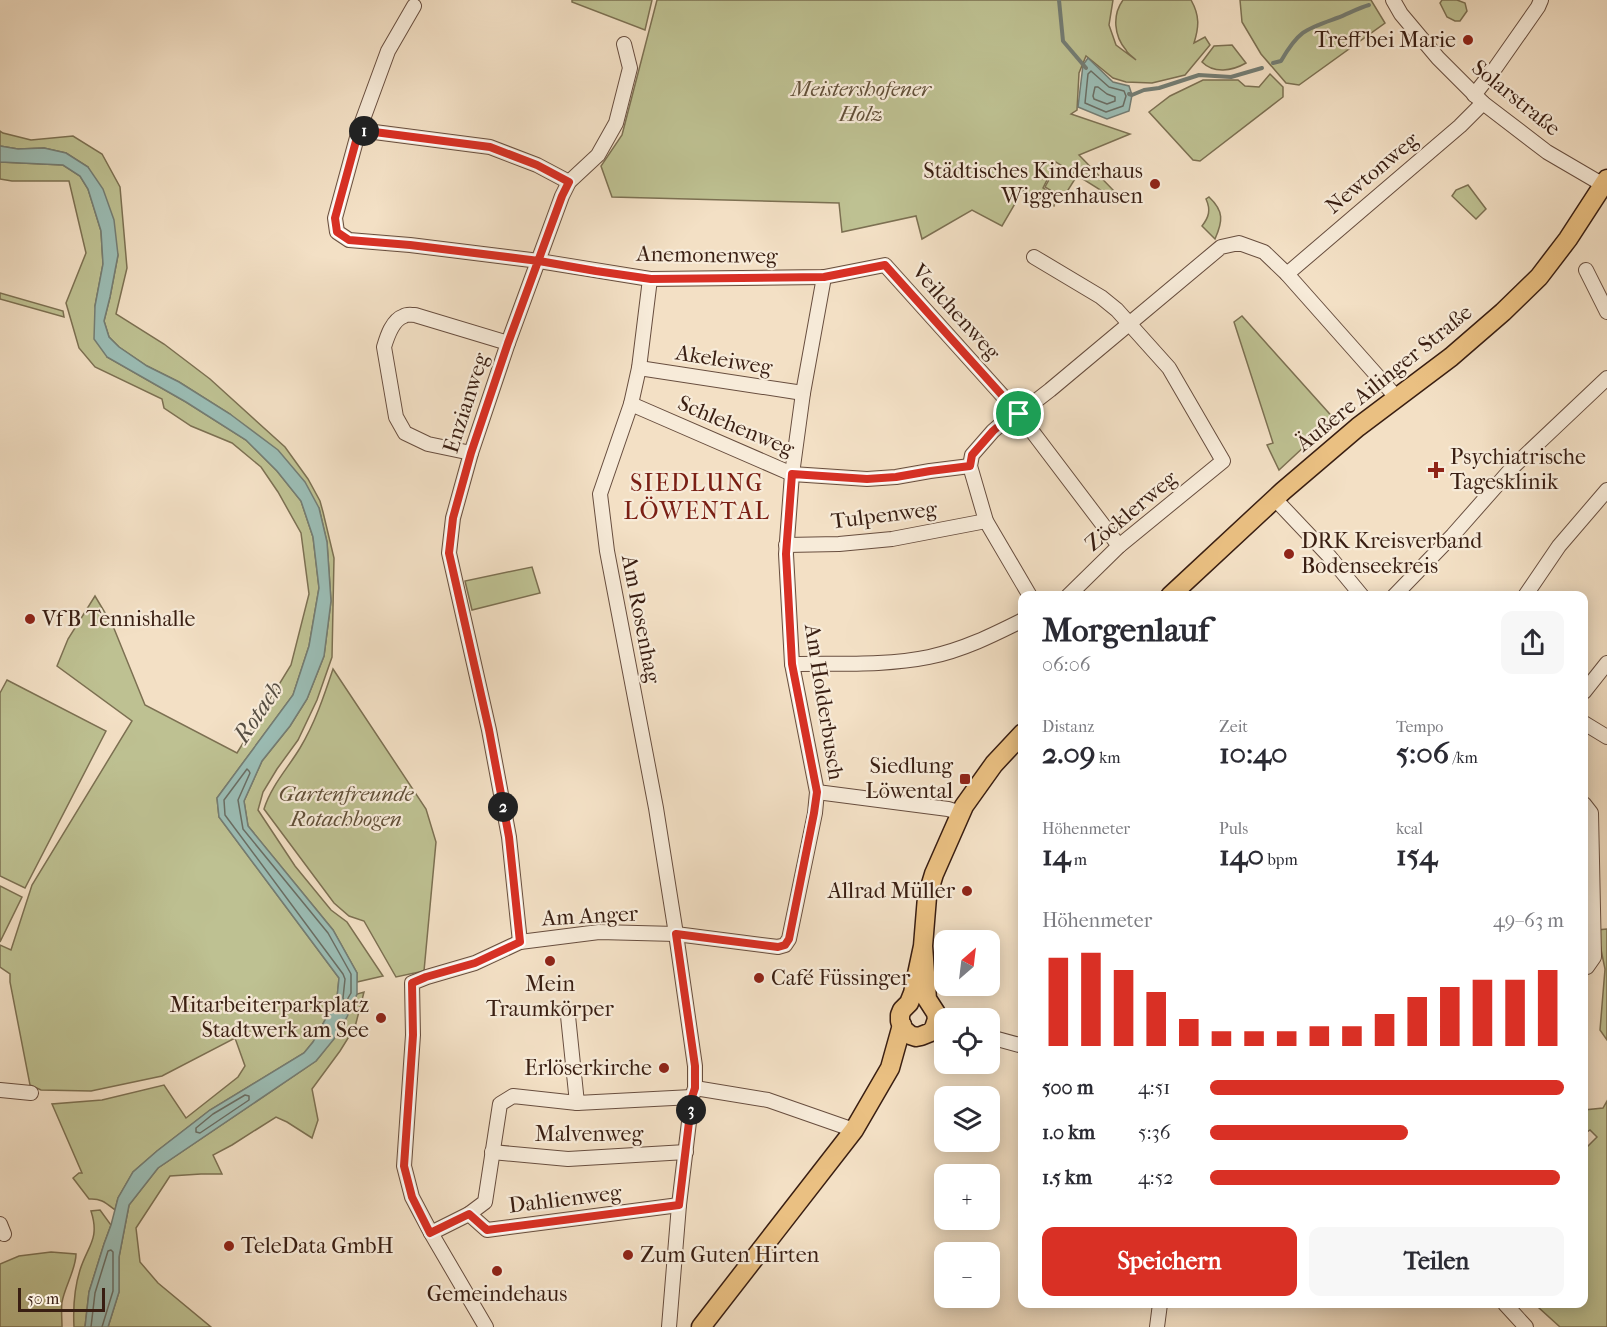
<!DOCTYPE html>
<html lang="de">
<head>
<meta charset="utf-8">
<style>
  body { margin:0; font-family:"IM FELL French Canon",serif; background:#f7f7f7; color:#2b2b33; height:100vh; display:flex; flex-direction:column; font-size:22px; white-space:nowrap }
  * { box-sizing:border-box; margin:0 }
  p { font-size:20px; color:#7c7c81 }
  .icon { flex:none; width:33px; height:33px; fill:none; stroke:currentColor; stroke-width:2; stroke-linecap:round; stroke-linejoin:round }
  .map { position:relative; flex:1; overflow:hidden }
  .sheet { position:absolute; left:1018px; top:591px; width:570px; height:717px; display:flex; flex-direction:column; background:#fff; border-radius:12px; box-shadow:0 3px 15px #0003 }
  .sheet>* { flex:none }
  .needle { width:39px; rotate:28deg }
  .tools { position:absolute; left:934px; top:930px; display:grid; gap:12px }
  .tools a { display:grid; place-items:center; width:66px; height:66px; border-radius:12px; background:#fff; box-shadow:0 3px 15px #0003; font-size:30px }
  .scale { position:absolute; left:18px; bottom:15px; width:87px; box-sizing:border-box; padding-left:6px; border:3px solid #391e12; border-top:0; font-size:16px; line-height:21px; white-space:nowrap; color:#391e12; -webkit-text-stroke:4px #f7ebd9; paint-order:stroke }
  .pin { position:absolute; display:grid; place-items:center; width:51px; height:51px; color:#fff; margin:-26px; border:3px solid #fff; border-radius:50%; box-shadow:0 2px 6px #0007 }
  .km { position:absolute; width:30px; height:30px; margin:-15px; border-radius:50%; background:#222; color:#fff; font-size:16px; line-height:30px; text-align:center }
  .round { display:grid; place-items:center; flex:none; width:63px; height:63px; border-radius:12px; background:#f7f7f7 }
  .headline { display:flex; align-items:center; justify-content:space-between; height:102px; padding:0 24px }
  h1 { font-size:33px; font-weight:700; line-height:45px }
  .stats { display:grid; grid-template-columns:repeat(3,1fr); gap:9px; height:102px; padding:6px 24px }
  .stats div { display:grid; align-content:center }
  .stats b { font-size:30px; font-weight:700 }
  .stats small { font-size:16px; font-weight:400 }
  .stats p { font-size:16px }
  .chart { height:168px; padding:12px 24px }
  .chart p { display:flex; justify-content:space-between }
  .chart svg { width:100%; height:108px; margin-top:6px; stroke:#d93025; stroke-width:6 }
  .primary-button { display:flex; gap:12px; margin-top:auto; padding:12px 24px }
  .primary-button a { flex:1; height:69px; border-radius:12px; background:#d93025; color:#fff; font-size:24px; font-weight:700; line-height:69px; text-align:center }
  .primary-button a+a { background:#f7f7f7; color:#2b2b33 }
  ul { padding:0 24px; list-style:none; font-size:20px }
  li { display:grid; grid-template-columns:96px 72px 1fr; align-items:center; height:45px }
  li i { height:15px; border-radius:8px; background:#d93025 }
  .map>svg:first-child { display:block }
  .green { fill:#bec192; stroke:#7c7052; stroke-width:1.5 }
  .water { fill:#9bbdb5; stroke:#747d74; stroke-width:1.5 }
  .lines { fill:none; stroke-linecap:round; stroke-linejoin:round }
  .shore { stroke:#6a6e64; stroke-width:1.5 }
  .stream { stroke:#747d74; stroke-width:4 }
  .minor-casing { stroke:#684e3f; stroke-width:16 }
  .major-casing { stroke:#391e12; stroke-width:21 }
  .minor { stroke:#f7ebd9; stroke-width:14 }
  .major { stroke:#eac082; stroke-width:18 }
  .route-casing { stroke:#fff; stroke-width:12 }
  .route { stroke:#d93025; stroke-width:8 }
  .poi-dot { fill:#8f2418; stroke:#f7ebd9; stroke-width:2 }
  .labels { text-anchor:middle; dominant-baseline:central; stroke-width:4.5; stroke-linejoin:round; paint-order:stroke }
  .poi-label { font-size:22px; fill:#391e12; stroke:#f7ebd9; text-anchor:end }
  .park-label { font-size:22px; font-style:italic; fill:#614f38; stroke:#f7ebd9 }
  .street-label { font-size:22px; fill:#391e12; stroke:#f7ebd9 }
  .neighbourhood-label { font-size:24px; letter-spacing:1.5px; fill:#7a1f14; stroke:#f7ebd9 }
  .water-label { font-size:24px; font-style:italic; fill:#564e43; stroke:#f7ebd9 }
</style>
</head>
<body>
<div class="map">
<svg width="1607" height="1327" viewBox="0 0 1607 1327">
  <rect width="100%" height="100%" fill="#f3e0c5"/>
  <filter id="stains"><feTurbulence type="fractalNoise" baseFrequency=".00333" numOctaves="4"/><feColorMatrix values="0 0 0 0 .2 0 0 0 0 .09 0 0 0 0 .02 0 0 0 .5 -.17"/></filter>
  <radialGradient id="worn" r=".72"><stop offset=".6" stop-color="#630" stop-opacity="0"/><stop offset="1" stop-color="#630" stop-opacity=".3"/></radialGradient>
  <g class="green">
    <polygon points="572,0 652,0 645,30 572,2"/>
    <path d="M657,0H1113L1109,25L1116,45L1136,60C1133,57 1128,54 1126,50C1114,36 1112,15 1123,0H1191C1200,16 1199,27 1194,43L1205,37L1210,45L1185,75L1152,83L1126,82L1113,78L1086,56L1079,73L1077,110L1071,114L1130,134L1079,155L1116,193L1113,198L1056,162L1043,188L1056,196L1054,206L1023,190L1002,226L972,210L922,239L916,216L842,232L839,203L612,197L601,166L622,135Z"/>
    <polygon points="1240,0 1371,0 1385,23 1299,85 1286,83 1261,54 1242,22"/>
    <polygon points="1442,0 1457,0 1465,3 1467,11 1460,21 1455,21 1447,17 1440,3"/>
    <path d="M1232,45L1246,63C1232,71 1214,74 1202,62L1214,46Z"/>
    <polygon points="1270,74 1283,87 1283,97 1200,161 1193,160 1149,112 1170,96 1203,80 1238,80 1245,86 1259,87"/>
    <polygon points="0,131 3,133 31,140 73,136 102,154 120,187 127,268 116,314 164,344 210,379 285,447 308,479 320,501 323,512 334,558 332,657 317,700 298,740 277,769 263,792 258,810 295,866 331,910 347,922 383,976 357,982 357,973 333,930 248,826 244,801 262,761 290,726 307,699 324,656 331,601 327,542 319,508 230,414 179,382 147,366 119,347 109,337 104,321 110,297 118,255 88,167 66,153 44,148 18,149 0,146"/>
    <path d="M0,162L63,165L80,176L88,189L101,231L103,264L95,306L107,357L186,402L246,440L277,471L301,501L313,537L319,588L309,646L293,695L217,798L219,817L339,978L337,998L313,1042L304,1053L210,1110L157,1151L133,1172L118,1198L115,1210C106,1203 101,1198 89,1199L73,1178L79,1173H82L52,1104L102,1100L164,1085L186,1118L238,1077L245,1066L235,1038L162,1076L91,1091L41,1090L30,1085L10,982V974L0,967V945L11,950L32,885L132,721L57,666L68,639L95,596L113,626L145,705L237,753L291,665L309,594L301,533L278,492L261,467L232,443L191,426L164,408L162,399L95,367L79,348L66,303L86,253L69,181H12L0,179Z"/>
    <polygon points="1056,167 1075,179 1063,198 1045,187"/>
    <polygon points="1468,185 1486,209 1476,219 1452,196 1456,190"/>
    <path d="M1209,197C1224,211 1223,221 1215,239L1202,226C1209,217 1211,210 1206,199Z"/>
    <polygon points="0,293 63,311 64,317 0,299"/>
    <polygon points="1242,316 1336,421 1307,444 1279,470 1267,445 1273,443 1234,322"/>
    <polygon points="532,567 540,593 472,610 465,581"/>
    <path d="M333,669L426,809L436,842L424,971L396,977L364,921L349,916L334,903L264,809C271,786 288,768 300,748C315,723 324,696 333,669Z"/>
    <polygon points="7,680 106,731 25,888 0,876 0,693"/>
    <polygon points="0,886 22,897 0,942"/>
    <polygon points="1607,929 1607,1040 1600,1030 1605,969 1597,930"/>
    <path d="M364,992L355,1027L340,1051L312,1089L318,1120L312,1138L287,1122L276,1117L232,1145L213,1155L222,1174H201L170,1176L136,1228L140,1262L158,1283L211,1327H108L119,1292V1257L129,1205L158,1168L316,1061C335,1038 345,1021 357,994Z"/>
    <polygon points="1607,1101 1607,1327 1560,1327 1538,1307 1542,1304 1584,1304 1584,1150 1597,1137 1590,1130 1584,1134 1584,1110 1603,1108"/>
    <path d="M100,1210L111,1225L104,1244L89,1292L85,1327H74C73,1308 74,1289 80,1270C88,1245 100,1239 91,1211Z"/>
    <path d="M51,1252L76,1254C76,1269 65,1286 62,1302C61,1310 62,1319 62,1327H0V1264L19,1256Z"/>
  </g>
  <g class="water">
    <polygon points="1088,58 1113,82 1129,86 1132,95 1129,111 1107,119 1078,107 1083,65"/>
    <polygon points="0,146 18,149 44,148 66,153 88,167 103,189 114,220 118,255 110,297 104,321 109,337 119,347 147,366 179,382 230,414 278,450 305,482 319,508 327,542 331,601 324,656 307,699 290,726 262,761 244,801 248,826 333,930 357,973 357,994 347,1017 334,1039 316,1061 158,1168 129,1205 119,1257 119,1292 108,1327 85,1327 89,1292 104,1244 111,1225 118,1198 133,1172 157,1151 210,1110 304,1053 313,1042 337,998 339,978 219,817 217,798 293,695 309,646 319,588 313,537 301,501 277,471 246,440 186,402 107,357 94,339 95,306 103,264 101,231 88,189 80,176 63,165 0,162"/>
  </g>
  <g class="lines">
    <g class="shore">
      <polygon points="1091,71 1109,87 1124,91 1126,96 1123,106 1106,112 1085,103 1088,74"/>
      <polygon points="1095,87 1098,87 1107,94 1115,97 1115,101 1107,104 1094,99 1093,96"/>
      <polygon points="247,769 249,771 250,773 238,800 243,829 328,933 351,974 351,993 347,1000 344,1000 343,998 345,979 343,974 225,815 224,800"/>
      <polygon points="245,1095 249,1096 249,1100 200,1133 196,1132 196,1128 213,1114"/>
      <polyline points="91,1327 95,1293 108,1251 111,1250 113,1252 113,1291 102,1327"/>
    </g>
    <g class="stream">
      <polyline points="1059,0 1063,41 1086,68"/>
      <path d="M1273,63L1281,61C1299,30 1306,29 1337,18C1348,14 1358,8 1369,5"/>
      <polyline points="1129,94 1132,95 1144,90 1159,88 1199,75 1231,77 1262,68"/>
    </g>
    <g class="minor-casing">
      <g id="minor">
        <polyline points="1393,0 1401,14 1438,58 1483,103 1547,152 1607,187"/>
        <polyline points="414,6 388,51 359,130 335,218 337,232 349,240 410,245 539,261 650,279 824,277 885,265 1019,414 1119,546"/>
        <polyline points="1474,95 1496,67 1538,7 1541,0"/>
        <polyline points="359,130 490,147 537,165 569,182"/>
        <polyline points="1034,257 1101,297 1117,310 1169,368 1223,461 1119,546 1068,596"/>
        <polyline points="1586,270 1607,312"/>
        <polyline points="1287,274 1460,126 1483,103"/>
        <polyline points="650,279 639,368 631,404 600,494 607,551 656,808 676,934 695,1066 695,1088 692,1097 679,1205 669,1327"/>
        <polyline points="639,368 803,393"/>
        <polyline points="631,404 792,474 867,479 896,477 930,471 970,466"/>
        <path d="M471,453L428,444L405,433L396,417L384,347C387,337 392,320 404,316C407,314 411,315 415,315L508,343"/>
        <polyline points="1275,499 1329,556 1362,596"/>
        <polyline points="786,545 839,544 892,539 986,521"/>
        <polyline points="1030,596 986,521 970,466 972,455 993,431 1007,419 1019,414 1050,390 1221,247 1239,243 1264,252 1287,274 1397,398"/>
        <polyline points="1394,596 1453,535 1513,467 1607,378"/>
        <polyline points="1525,596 1559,546 1607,490"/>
        <path d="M792,664C837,663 885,666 929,657C963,650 993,635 1023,620"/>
        <polyline points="1584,692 1607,663"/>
        <polyline points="1584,723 1607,737"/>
        <polyline points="817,792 948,809 961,813"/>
        <polyline points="1584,804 1591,813 1594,957 1587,967 1584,967"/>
        <polyline points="520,942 509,837 489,730 449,553 453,518 471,453 508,343 562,196 569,182 598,155 616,123 630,68 624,44"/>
        <polyline points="568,1016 577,1103 692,1097"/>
        <polyline points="990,1037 1023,1046"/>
        <polyline points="695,1088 768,1100 854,1130"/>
        <polyline points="0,1090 31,1093"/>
        <polyline points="492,1152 568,1159 686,1152"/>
        <polyline points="469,1214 485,1202 500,1104 513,1096 577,1103"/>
        <polyline points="0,1224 4,1234"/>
        <polyline points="431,1233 469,1214 487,1230 679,1205"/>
        <polyline points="1505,1304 1526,1327"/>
        <polyline points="486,1327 431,1233 412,1197 404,1166 413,1035 412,983 427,977 475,963 520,942 599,932 676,934 778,947 785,945 789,939 815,813 817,792 792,664 786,554 792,474 803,393 824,277"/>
        <polyline points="1157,1327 1160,1304"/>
      </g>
    </g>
    <g class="major-casing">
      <g id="major">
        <polyline points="1170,596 1283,491 1358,427 1451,357 1503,312 1539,277 1568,239 1607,179"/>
        <polyline points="923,946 913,993 909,1003 902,1010 900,1015 900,1021 903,1029 910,1035 916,1037 921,1036 931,1032 934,1028 937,1019 936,1013 927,999 923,946 927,897 934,874 964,806 994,764 1023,733"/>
        <polyline points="701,1327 854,1130 890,1068 902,1025"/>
      </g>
    </g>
    <use href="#minor" class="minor"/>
    <use href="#major" class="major"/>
  </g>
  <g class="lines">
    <g class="route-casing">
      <polyline id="route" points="1019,414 885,265 824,277 651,279 596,271 539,261 410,245 349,240 337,232 335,218 359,130 490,147 537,165 569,182 562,196 508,343 471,453 453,518 449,553 489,730 509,837 520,942 475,963 426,977 412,983 413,1035 404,1166 412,1197 430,1233 469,1214 487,1230 679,1205 692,1097 695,1088 695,1066 676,934 778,947 785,945 789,939 814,813 817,792 792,664 786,554 792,474 867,479 896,477 930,471 970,466 972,455 993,431 1007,419 1019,414"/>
    </g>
    <use href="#route" class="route"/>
  </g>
  <g class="poi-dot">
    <circle cx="1468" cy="40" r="6"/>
    <circle cx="1155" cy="184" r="6"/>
    <path d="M1433 461h6v6h6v6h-6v6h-6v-6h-6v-6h6z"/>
    <circle cx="1289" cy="554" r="6"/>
    <circle cx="30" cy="619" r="6"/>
    <rect x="959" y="773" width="12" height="12" rx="3"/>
    <circle cx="967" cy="891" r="6"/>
    <circle cx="550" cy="961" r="6"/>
    <circle cx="759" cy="978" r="6"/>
    <circle cx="381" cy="1018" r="6"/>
    <circle cx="664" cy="1068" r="6"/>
    <circle cx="229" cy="1246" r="6"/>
    <circle cx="628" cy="1255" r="6"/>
    <circle cx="497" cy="1271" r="6"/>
  </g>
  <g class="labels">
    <g class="poi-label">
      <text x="1456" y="40">Treff bei Marie</text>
      <text x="1143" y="171">Städtisches Kinderhaus<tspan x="1143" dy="25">Wiggenhausen</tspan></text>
      <text x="1450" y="457" text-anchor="start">Psychiatrische<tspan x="1450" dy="25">Tagesklinik</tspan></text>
      <text x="1301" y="541" text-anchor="start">DRK Kreisverband<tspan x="1301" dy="25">Bodenseekreis</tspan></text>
      <text x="42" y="619" text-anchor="start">VfB Tennishalle</text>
      <text x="953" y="766">Siedlung<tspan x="953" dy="25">Löwental</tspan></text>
      <text x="955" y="891">Allrad Müller</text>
      <text x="771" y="978" text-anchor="start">Café Füssinger</text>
      <text x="550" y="984" text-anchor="middle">Mein<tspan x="550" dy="25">Traumkörper</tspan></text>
      <text x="369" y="1005">Mitarbeiterparkplatz<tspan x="369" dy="25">Stadtwerk am See</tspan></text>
      <text x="652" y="1068">Erlöserkirche</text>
      <text x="241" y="1246" text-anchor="start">TeleData GmbH</text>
      <text x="640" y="1255" text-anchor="start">Zum Guten Hirten</text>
      <text x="497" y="1294" text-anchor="middle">Gemeindehaus</text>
    </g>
    <g class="park-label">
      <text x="861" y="89">Meistershofener<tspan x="861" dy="25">Holz</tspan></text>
      <text x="346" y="794">Gartenfreunde<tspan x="346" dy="25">Rotachbogen</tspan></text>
    </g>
    <g class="street-label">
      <text transform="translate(1516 98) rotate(39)">Solarstraße</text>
      <text transform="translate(1372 173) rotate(-40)">Newtonweg</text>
      <text transform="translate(707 255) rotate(1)">Anemonenweg</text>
      <text transform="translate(956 312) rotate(48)">Veilchenweg</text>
      <text transform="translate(724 360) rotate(9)">Akeleiweg</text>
      <text transform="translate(1384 378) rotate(-39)">Äußere Ailinger Straße</text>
      <text transform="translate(466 403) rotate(-72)">Enzianweg</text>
      <text transform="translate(736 426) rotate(23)">Schlehenweg</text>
      <text transform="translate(1131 511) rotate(-40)">Zöcklerweg</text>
      <text transform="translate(884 515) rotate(-7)">Tulpenweg</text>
      <text transform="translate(641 619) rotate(79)">Am Rosenhag</text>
      <text transform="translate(824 702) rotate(81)">Am Holderbusch</text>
      <text transform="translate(590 916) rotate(-3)">Am Anger</text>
      <text x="589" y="1134">Malvenweg</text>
      <text transform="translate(565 1199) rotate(-7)">Dahlienweg</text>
    </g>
    <g class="neighbourhood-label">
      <text x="697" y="483">SIEDLUNG<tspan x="697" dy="28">LÖWENTAL</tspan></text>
    </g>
    <g class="water-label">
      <text transform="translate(258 712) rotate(-56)">Rotach</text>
    </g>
  </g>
  <rect width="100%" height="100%" filter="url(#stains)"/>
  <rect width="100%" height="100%" fill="url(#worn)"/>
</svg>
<div class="tools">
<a><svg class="needle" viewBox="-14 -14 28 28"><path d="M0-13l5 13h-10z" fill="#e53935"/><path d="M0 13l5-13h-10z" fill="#7c7c81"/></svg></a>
<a><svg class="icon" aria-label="locate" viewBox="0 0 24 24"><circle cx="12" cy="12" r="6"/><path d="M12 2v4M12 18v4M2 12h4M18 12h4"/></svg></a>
<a><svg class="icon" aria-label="layers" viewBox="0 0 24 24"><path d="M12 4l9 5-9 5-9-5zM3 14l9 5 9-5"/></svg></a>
<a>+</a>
<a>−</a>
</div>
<div class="scale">50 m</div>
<div class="pin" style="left:1019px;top:414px;background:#1e9e55"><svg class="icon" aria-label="arrive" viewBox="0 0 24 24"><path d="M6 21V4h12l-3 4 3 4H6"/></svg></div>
<b class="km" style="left:364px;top:131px">1</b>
<b class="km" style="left:503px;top:807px">2</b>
<b class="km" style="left:691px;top:1110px">3</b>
<section class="sheet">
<div class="headline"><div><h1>Morgenlauf</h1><p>06:06</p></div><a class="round"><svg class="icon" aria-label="share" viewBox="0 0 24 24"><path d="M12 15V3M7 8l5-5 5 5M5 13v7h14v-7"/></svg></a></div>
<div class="stats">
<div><p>Distanz</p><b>2.09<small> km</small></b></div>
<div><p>Zeit</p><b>10:40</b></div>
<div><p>Tempo</p><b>5:06<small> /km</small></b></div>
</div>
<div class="stats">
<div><p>Höhenmeter</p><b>14<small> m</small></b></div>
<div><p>Puls</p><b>140<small> bpm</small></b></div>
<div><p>kcal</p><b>154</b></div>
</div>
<div class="chart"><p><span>Höhenmeter</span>49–63 m</p>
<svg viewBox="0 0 160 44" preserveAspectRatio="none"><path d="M5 44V8M15 44V6M25 44V13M35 44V22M45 44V33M55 44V38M65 44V38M75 44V38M85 44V36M95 44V36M105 44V31M115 44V24M125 44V20M135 44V17M145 44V17M155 44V13"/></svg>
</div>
<ul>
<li><b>500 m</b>4:51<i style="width:100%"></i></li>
<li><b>1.0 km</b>5:36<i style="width:56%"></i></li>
<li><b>1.5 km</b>4:52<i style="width:99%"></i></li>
</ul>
<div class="primary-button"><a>Speichern</a><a>Teilen</a></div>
</section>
</div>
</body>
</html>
